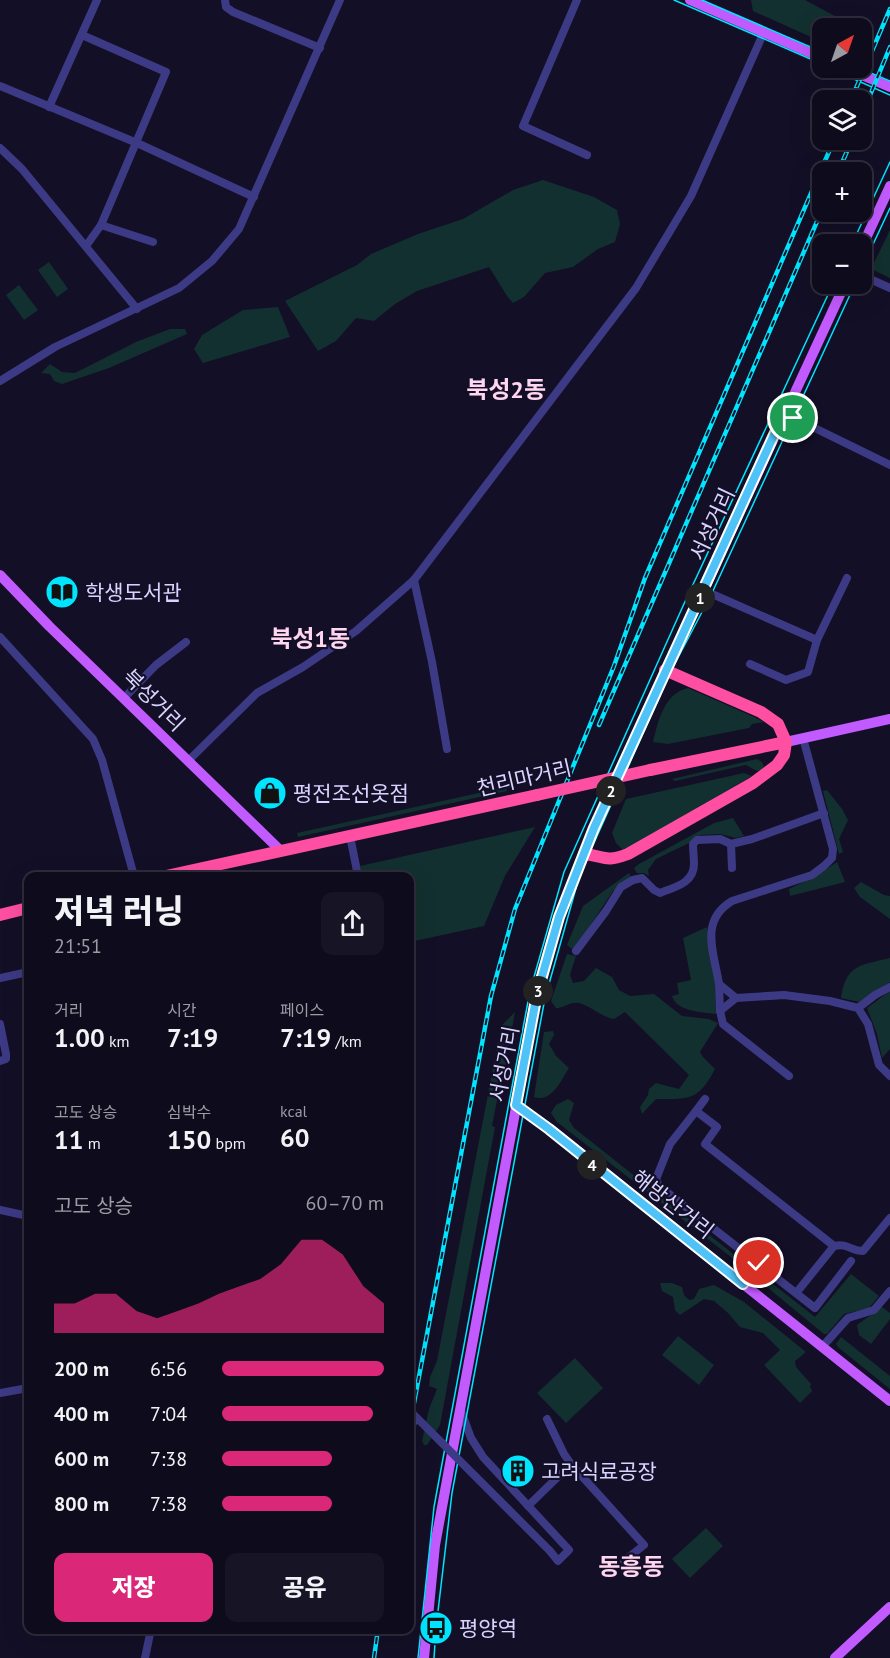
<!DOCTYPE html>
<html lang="ko">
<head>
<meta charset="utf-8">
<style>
  body { margin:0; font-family:"PT Sans","Noto Sans KR",sans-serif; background:#171425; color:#f1f3f6; height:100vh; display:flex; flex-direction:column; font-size:22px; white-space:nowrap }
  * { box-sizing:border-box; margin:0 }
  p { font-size:20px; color:#9b9ba3 }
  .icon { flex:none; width:33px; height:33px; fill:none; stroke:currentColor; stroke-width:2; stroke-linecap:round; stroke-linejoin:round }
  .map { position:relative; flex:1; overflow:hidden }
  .panel { position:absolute; left:24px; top:872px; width:390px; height:762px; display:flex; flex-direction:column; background:#0e0b1c; border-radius:12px; box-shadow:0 6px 24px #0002,0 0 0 2px #2e2b3b }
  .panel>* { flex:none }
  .needle { width:39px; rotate:40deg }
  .buttons { position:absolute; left:812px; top:18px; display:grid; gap:12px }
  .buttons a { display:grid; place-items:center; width:60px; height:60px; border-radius:12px; background:#0e0b1c; box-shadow:0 6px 24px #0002,0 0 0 2px #2e2b3b; font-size:30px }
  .pin { position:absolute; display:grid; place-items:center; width:51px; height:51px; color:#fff; margin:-26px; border:3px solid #fff; border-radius:50%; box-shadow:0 2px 6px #0007 }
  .km { position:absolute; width:30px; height:30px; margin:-15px; border-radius:50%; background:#222; color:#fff; font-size:16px; line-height:30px; text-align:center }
  .round { display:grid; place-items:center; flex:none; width:63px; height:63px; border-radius:12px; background:#171425 }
  .head { display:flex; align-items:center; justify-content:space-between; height:102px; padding:0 30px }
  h1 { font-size:33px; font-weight:800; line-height:45px }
  .stats { display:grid; grid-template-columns:repeat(3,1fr); gap:9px; height:102px; padding:6px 30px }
  .stats div { display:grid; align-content:center }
  .stats b { font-size:26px; font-weight:800 }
  .stats small { font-size:16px; font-weight:400 }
  .stats p { font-size:16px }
  .chart { height:168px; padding:12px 30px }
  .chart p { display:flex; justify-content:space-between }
  .chart svg { width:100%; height:108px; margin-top:6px; fill:#db2777; opacity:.7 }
  .primary-button { display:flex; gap:12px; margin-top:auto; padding:12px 30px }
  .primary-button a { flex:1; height:69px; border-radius:12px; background:#db2777; color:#fff; font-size:24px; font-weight:800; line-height:69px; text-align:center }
  .primary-button a+a { background:#171425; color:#f1f3f6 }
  ul { padding:0 30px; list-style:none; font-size:20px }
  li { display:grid; grid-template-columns:96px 72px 1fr; align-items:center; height:45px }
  li i { height:15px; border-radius:8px; background:#db2777 }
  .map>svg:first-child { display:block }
  .green { fill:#12302f }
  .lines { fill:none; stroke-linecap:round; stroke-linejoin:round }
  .minor { stroke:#3d3a85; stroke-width:8 }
  .major { stroke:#c25bff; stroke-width:10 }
  .highway { stroke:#ff4fa3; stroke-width:12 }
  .tram { stroke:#00e5ff; stroke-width:1.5 }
  .rail-casing { stroke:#00e5ff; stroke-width:4.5 }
  .rail { stroke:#130f26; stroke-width:2; stroke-dasharray:7; stroke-linecap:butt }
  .minor-bridge { stroke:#3d3a85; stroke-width:8 }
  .highway-bridge { stroke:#ff4fa3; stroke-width:12 }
  .route-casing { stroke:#fff; stroke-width:12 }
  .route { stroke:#4fc3f7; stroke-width:8 }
  .labels { text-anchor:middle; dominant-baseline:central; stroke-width:4.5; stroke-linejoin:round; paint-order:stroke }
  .street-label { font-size:21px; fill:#d9d4ff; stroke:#130f26 }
  .poi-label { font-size:21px; fill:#d9d4ff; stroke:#130f26; text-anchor:start }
  .quarter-label { font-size:24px; font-weight:bold; fill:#ffd6f0; stroke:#130f26 }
</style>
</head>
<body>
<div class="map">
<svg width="890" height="1658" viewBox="0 0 890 1658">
  <rect width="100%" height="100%" fill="#130f26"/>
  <g class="green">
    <polygon points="751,0 805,0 857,28 822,28 822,42 753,11"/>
    <polygon points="543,180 594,197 617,210 620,224 615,242 598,249 573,267 545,273 524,297 513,303 507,296 489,267 417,291 395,304 374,321 356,318 336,341 318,351 285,301 357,265 371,254 418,234 463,219 513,190"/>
    <polygon points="890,230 890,278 871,269"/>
    <polygon points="49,262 68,289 57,297 38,270"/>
    <polygon points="19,285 38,310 24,320 6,295"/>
    <polygon points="278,307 290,337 203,363 194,349 202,335 243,310"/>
    <polygon points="170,329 185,329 187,334 109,368 62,384 54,381 50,374 41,373 50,364 62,372 75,373 136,342"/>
    <path d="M688,688L754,717L764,722L752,724L749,728L668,744L653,742C658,722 664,693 688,688Z"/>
    <polygon points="757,759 762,762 764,767 761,770 757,771 746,765 675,781 672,779"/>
    <polygon points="744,773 752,776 628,848 623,850 616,843 612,833 626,799"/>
    <polygon points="506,787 507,791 298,837 297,833"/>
    <polygon points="827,790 842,809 848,820 839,839 843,852 839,854 823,791"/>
    <polygon points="733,818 744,836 736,838 720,834 701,835 689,843 656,859 648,870 649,876 644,873 637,873 634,868 639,864 714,823"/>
    <polygon points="535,827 505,876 484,926 410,942 410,876 363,876 360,866"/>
    <polygon points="837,862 845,882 790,896 789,889 816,876"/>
    <polygon points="629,873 631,877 613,891 575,948 572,949 567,945 583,906"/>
    <polygon points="861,882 884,895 890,896 890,919 860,897 854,888"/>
    <path d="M707,927L715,979L716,1014C702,1012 677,1012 672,996L679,994L677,983L691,980L683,938Z"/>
    <path d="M567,954L576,956L570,975L573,983L584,981L596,968L612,977L619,990L630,996L654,994L682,1016L709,1019L718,1023L700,1052L703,1057L715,1069C698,1101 690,1099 656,1099L642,1114L640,1107L648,1095L649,1089L656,1083L679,1089L689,1075L625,1012L614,1019C601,1017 591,1006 579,1003C570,1001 564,1008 556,1008L551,1001Z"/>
    <path d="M890,958V982L859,1002L841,998C846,964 861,965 890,958Z"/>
    <polygon points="890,991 890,1049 882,1058 877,1034 867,1008"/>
    <polygon points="515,1012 502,1085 500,1085 492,1126 495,1127 440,1425 427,1445 424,1445 422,1441 429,1409 437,1389 429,1386 430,1377 437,1361 501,1026"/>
    <path d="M553,1031L554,1035L549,1044L556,1056L569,1068C561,1080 552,1103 534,1097L544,1032Z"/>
    <polygon points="568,1099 574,1103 569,1120 574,1128 751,1268 749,1271 557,1122 551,1113 556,1105"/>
    <polygon points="760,1274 815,1317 851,1274 879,1296 869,1308 844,1314 827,1334 824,1334 756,1278"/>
    <polygon points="660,1283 672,1283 682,1287 684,1295 689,1300 694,1299 699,1289 714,1285 744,1302 806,1352 795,1361 796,1367 811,1384 810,1387 812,1391 800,1403 764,1365 780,1350 763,1333 740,1327 728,1313 714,1301 704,1299 680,1315 675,1310 673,1297 662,1291"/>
    <polygon points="882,1307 890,1313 890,1319 871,1344 859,1335 857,1325"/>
    <polygon points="678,1336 714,1365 699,1385 662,1355"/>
    <polygon points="841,1337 890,1376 890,1389 839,1348 836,1344"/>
    <polygon points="575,1358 603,1388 566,1423 537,1393"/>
    <polygon points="706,1528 723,1546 690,1578 672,1559"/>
  </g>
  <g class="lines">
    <g class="minor">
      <polyline points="225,0 226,7 233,12 320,48"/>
      <polyline points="577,0 523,126 587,155"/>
      <polyline points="82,35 166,72 101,225 86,246"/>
      <polyline points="0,86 137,143 254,197"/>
      <polyline points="49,107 97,0"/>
      <polyline points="0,148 22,169 137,309"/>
      <polyline points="101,225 153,242"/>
      <polyline points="861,275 890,288"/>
      <polyline points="0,381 55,347 179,288 212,261 239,229 340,0"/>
      <polyline points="784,413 890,465"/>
      <polyline points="414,580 432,662 447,749"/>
      <polyline points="703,590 817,640"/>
      <polyline points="0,637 93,739 102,760 134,876"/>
      <polyline points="750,664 786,680 808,672 817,640 847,578"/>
      <polyline points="124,698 156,665 186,642"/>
      <path d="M803,738L833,849L832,858L824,866L812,875L732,901C699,921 714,952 719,984L736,998L784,995L830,1001L858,1008L868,1024L879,1065L890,1076"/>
      <polyline points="188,761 257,693 303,667 356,631 414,580 636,288 691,196 764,32"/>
      <polyline points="350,836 358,876"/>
      <polyline points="731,844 732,868"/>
      <path d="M576,951L606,911L621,887L633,880L642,878L654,890L660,893C675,887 694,883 694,864C694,857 693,851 693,844L697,840L720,839L731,844L752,839L824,813"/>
      <polyline points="0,978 28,972"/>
      <polyline points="719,984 720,1011 723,1024 789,1076"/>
      <polyline points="858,1008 875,995 890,987"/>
      <polyline points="720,1011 736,998"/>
      <polyline points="0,1024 6,1054 6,1059 0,1061"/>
      <polyline points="696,1111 705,1099"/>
      <polyline points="0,1210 28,1216"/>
      <path d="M834,1246C848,1243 851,1251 863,1251L890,1218"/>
      <polyline points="743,1284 759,1263"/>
      <polyline points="797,1292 834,1246 705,1144 717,1127 696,1111 670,1144 656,1179 659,1186 815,1308 851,1261"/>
      <polyline points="822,1347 848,1318 874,1310 890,1291"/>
      <polyline points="0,1393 28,1388"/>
      <polyline points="461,1411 471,1438 483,1457 569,1550 558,1561 550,1551"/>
      <polyline points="547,1419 564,1454 571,1464 644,1545 624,1561"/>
      <polyline points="528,1506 571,1464"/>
      <polyline points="145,1658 151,1629"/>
    </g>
    <g class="major">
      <polyline points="690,0 822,58"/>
      <polyline points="845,68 890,87"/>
      <polyline points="861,249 890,186"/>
      <polyline points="0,575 49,626 281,851"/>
      <polyline points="786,742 890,719"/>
      <polyline points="516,1105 549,1129 890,1401"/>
      <polyline points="424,1658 435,1545 537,994 559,917 594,828 845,284"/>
      <polyline points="835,1658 890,1607"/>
    </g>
    <g class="highway">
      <polyline points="650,770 786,742"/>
      <path d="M584,854C605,856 604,863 628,854L753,783L777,765L784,755L786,742L778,724L761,712L665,670"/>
      <polyline points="166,876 537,795"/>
      <polyline points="0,915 28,908"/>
    </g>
    <g class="tram">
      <polyline points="674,0 822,64"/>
      <polyline points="702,0 822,52"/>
      <polyline points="829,68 890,95"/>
      <polyline points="859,68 890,81"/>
      <polyline points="852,244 890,162"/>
      <polyline points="861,270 890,208"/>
      <polyline points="418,1658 434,1507 508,1108 530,991 564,872 683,606 833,284"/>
      <polyline points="434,1658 436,1628 452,1493 545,998 580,874 671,671 712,593 855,284"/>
    </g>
    <g class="rail-casing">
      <g id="rail">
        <polyline points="851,100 890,9"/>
        <polyline points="861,117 890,47"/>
        <polyline points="838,172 852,140"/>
        <polyline points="599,725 822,210"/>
        <polyline points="410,1424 491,996 515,909 614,666 645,578 834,140"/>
        <polyline points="410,1450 415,1418"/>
        <polyline points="374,1658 378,1629"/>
      </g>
    </g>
    <use href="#rail" class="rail"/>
    <polyline class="minor-bridge" points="410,1411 550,1551"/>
    <polyline class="highway-bridge" points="537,795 650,770"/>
  </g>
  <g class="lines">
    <g class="route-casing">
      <polyline id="route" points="759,1263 743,1284 549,1129 516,1105 537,994 559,917 574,879 594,828 784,413 793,418"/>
    </g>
    <use href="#route" class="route"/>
  </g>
  <defs>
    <g id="library-disc" transform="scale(1.725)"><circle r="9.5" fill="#00e5ff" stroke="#130f26"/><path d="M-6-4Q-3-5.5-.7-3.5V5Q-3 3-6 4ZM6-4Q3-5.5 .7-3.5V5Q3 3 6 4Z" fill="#111"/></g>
    <g id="shop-disc" transform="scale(1.725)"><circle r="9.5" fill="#00e5ff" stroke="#130f26"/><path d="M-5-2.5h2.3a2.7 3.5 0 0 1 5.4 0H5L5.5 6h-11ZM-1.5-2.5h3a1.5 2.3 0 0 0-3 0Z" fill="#111"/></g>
    <g id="building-disc" transform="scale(1.725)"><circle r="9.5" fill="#00e5ff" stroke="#130f26"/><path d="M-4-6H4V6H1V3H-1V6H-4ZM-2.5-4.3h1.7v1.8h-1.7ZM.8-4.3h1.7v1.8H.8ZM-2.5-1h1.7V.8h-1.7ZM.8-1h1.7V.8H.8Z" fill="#111"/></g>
    <g id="bus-disc" transform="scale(1.725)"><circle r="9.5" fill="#00e5ff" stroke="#130f26"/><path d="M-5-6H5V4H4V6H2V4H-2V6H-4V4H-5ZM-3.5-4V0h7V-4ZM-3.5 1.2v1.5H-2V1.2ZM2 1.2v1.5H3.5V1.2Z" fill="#111"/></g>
  </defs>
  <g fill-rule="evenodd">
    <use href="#library-disc" x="62" y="592"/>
    <use href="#shop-disc" x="270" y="793"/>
    <use href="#building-disc" x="518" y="1471"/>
    <use href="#bus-disc" x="436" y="1628"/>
  </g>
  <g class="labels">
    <g class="street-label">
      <text transform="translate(712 524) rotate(-65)">서성거리</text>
      <text transform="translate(154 700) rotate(45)">북성거리</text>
      <text transform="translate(524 778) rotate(-13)">천리마거리</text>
      <text transform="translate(504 1064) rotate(-79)">서성거리</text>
      <text transform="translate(673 1204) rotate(38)">해방산거리</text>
    </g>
    <g class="poi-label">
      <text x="85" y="592">학생도서관</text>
      <text x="293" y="793">평전조선옷점</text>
      <text x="541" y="1471">고려식료공장</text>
      <text x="459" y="1628">평양역</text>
    </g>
    <g class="quarter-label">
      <text x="506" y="389">북성2동</text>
      <text x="310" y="638">북성1동</text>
      <text x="631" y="1566">동흥동</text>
    </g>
  </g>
</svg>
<div class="buttons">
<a><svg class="needle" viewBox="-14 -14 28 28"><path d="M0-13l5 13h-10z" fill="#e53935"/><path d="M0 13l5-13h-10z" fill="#9b9ba3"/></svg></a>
<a><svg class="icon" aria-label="layers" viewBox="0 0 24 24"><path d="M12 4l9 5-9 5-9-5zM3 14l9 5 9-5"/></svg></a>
<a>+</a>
<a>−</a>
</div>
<div class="pin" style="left:793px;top:418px;background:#1e9e55"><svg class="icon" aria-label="arrive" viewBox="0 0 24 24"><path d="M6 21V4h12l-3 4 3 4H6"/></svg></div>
<div class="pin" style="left:759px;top:1263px;background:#d93025"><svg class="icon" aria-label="check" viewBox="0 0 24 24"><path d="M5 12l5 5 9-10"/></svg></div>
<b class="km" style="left:700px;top:598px">1</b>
<b class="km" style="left:611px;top:791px">2</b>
<b class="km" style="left:538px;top:991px">3</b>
<b class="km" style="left:592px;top:1165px">4</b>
<section class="panel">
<div class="head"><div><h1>저녁 러닝</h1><p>21:51</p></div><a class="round"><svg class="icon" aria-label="share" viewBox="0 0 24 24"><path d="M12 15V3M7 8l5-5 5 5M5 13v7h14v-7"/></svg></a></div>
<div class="stats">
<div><p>거리</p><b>1.00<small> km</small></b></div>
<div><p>시간</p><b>7:19</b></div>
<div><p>페이스</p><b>7:19<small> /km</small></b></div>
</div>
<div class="stats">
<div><p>고도 상승</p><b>11<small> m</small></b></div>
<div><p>심박수</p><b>150<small> bpm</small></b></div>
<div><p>kcal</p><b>60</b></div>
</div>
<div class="chart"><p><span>고도 상승</span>60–70 m</p>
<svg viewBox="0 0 160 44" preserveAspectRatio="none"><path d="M0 44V32L10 32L20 28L30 28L40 35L50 38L60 35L70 32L80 28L90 25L100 22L110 16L120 6L130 6L140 12L150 25L160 32V44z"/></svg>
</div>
<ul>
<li><b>200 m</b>6:56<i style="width:100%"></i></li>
<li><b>400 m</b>7:04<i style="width:93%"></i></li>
<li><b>600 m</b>7:38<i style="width:68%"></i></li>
<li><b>800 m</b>7:38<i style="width:68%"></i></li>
</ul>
<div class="primary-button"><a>저장</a><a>공유</a></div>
</section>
</div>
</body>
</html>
